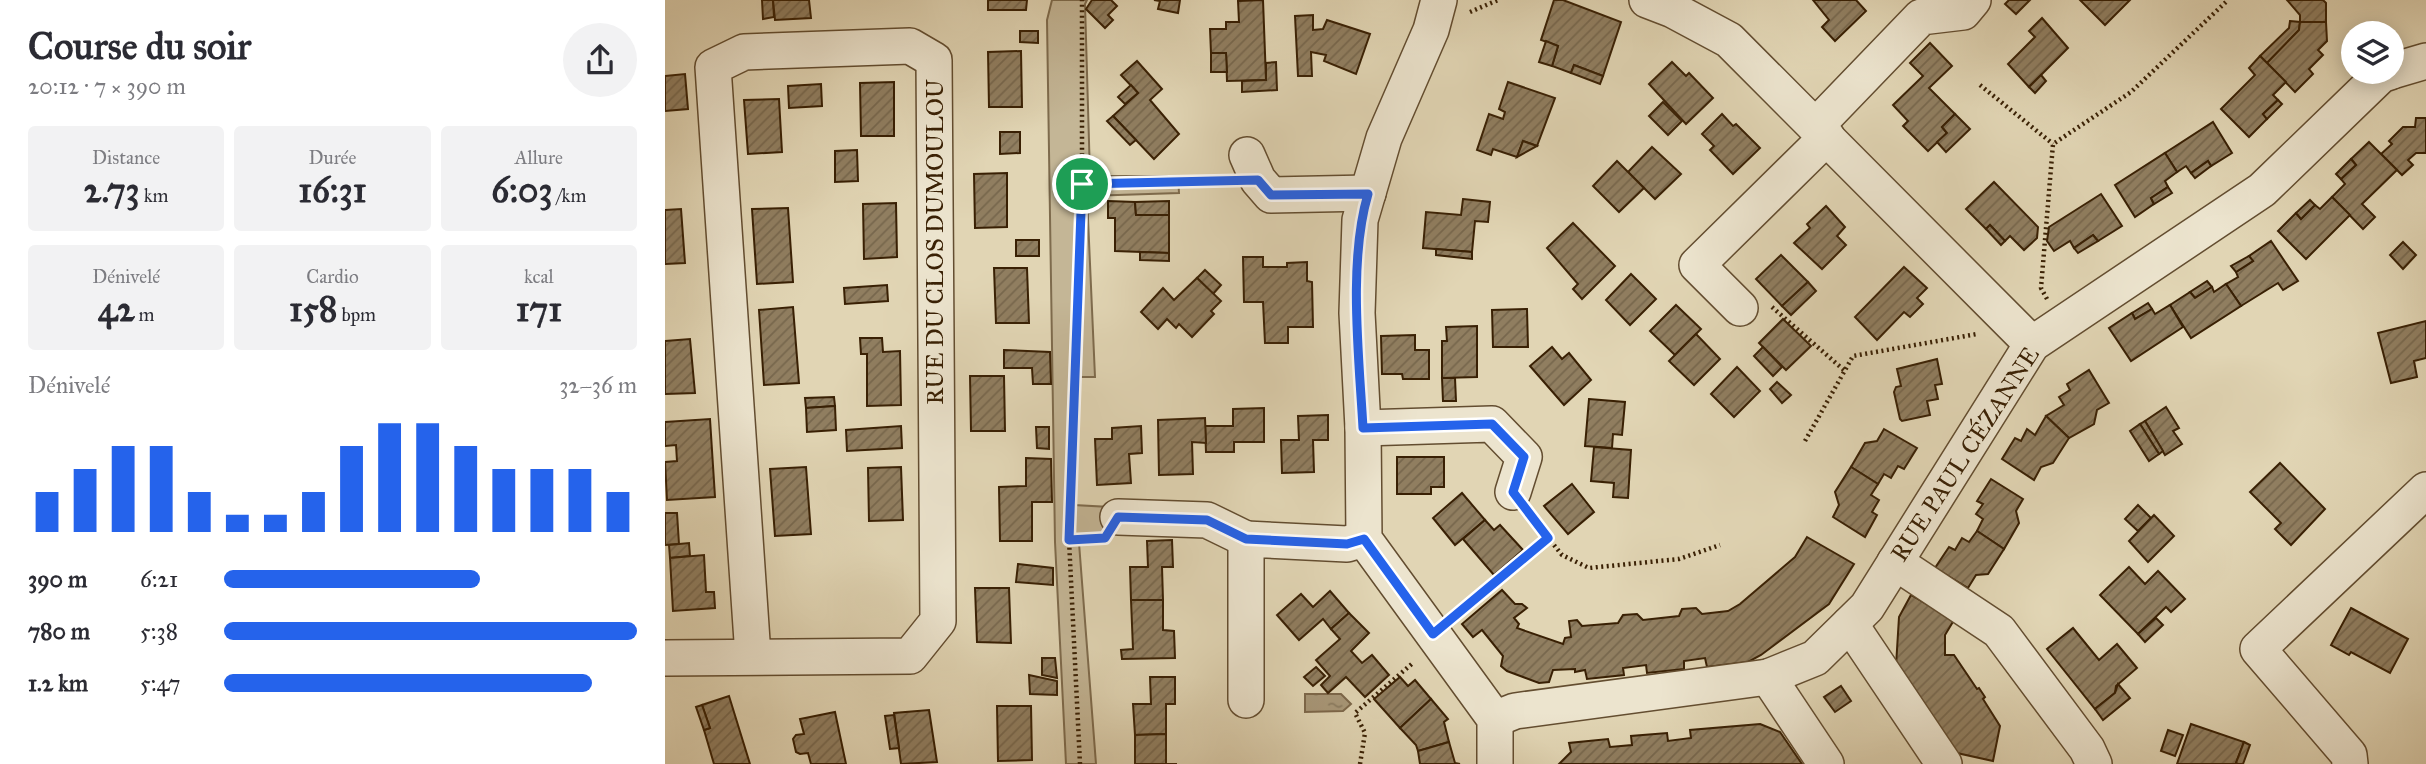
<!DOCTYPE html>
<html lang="fr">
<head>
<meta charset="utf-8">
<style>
  body { margin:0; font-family:"IM FELL Great Primer",serif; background:#f2f2f3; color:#2b2b33; height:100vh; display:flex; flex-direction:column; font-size:26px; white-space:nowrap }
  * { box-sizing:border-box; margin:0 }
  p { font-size:23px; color:#7c7c81 }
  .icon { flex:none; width:38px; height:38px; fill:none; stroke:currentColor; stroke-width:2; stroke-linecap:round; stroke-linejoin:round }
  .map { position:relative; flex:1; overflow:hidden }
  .side { display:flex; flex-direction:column; background:#fff; width:665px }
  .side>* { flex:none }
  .controls { position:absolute; left:1676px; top:21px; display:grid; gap:14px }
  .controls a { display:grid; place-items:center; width:63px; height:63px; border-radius:50%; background:#fff; box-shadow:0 4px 18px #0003; font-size:35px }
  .pin { position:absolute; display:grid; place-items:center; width:60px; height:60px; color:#fff; margin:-30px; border:4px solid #fff; border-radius:50%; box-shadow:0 2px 7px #0007 }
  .round { display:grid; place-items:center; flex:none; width:74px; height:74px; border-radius:37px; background:#f2f2f3 }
  .headline { display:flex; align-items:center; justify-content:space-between; height:119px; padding:0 28px }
  h1 { font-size:38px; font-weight:700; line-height:52px }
  .figures { display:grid; grid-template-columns:repeat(3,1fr); gap:10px; height:119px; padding:7px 28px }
  .figures div { display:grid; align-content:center; border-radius:7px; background:#f2f2f3; text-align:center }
  .figures b { font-size:35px; font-weight:700 }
  .figures small { font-size:19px; font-weight:400 }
  .figures p { font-size:19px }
  .chart { height:196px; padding:14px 28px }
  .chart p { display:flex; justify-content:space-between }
  .chart svg { width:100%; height:126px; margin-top:7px; stroke:#2563eb; stroke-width:6 }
  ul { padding:0 28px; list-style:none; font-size:23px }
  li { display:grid; grid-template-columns:112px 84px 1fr; align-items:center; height:52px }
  li i { height:18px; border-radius:9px; background:#2563eb }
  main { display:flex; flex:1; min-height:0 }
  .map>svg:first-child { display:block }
  .green { fill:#c4b696; stroke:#7e6b4d; stroke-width:2 }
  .water { fill:url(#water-ripples); stroke:#7c674a; stroke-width:2 }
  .building { fill:url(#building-hatch); stroke:#392004; stroke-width:2 }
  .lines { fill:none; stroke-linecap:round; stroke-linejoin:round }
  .minor-casing { stroke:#634d30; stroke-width:38 }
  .path { stroke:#392004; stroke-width:4.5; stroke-dasharray:2 3.5; stroke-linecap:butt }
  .minor { stroke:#ece4ce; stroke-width:35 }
  .route-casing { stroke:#fff; stroke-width:14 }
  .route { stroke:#2563eb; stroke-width:9 }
  .labels { text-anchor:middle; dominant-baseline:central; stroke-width:6; stroke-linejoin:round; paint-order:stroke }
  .street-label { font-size:24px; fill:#392004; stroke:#ece4ce }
</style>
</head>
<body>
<main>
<section class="side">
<div class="headline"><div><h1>Course du soir</h1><p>20:12 · 7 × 390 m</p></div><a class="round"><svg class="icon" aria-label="share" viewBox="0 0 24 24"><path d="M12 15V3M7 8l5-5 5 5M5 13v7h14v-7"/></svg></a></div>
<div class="figures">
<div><p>Distance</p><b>2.73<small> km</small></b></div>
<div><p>Durée</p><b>16:31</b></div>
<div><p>Allure</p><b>6:03<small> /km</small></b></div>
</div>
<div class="figures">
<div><p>Dénivelé</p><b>42<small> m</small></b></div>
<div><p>Cardio</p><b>158<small> bpm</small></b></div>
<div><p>kcal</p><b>171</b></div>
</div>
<div class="chart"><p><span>Dénivelé</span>32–36 m</p>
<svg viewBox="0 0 160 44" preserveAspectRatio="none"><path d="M5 44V30M15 44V22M25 44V14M35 44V14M45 44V30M55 44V38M65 44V38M75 44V30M85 44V14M95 44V6M105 44V6M115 44V14M125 44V22M135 44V22M145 44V22M155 44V30"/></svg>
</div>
<ul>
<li><b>390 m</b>6:21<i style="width:62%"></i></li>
<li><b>780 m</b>5:38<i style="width:100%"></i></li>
<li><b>1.2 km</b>5:47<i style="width:89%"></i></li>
</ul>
</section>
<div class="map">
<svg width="1761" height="764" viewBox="0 0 1761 764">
  <defs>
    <pattern id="water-ripples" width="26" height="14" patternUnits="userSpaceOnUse" patternTransform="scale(1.75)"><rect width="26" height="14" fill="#a89778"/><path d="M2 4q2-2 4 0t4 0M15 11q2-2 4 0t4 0" fill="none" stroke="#8a7b60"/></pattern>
    <pattern id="building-hatch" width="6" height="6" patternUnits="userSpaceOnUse" patternTransform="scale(1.75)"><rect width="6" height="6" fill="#907e60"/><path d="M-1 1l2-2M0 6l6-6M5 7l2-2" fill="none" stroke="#77674d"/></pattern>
  </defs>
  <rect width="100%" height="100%" fill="#e1d5b4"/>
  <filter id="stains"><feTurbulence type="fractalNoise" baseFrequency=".00286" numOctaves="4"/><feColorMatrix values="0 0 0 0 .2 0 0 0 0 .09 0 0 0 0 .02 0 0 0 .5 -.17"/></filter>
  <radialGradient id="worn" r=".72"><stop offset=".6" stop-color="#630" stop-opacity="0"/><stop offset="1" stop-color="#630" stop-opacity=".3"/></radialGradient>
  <polygon class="green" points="387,0 422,0 420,4 425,176 513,176 514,193 422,196 430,377 414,377 409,505 445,507 444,542 414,543 431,764 401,764 390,542 382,20"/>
  <polygon class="water" points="676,694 686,704 678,711 640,712 640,694"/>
  <g class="building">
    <polygon points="97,0 108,0 109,17 98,19"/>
    <polygon points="108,0 144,0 146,18 110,20"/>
    <polygon points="323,0 362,0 361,10 323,10"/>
    <polygon points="427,0 446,0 452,6 443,15 448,20 440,28 421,9"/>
    <polygon points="489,0 515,0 513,13 493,9 495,1"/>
    <polygon points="598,0 601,80 562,81 561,53 546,53 545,29 561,29 561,22 574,22 573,1"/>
    <polygon points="889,0 898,0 956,22 938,76 909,65 906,73 887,66 893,46 876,40"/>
    <polygon points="1148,0 1191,0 1201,11 1170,41 1157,27 1164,20"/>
    <polygon points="1344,0 1365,0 1351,14 1340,4"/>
    <polygon points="1415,0 1465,0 1440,25"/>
    <polygon points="1622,0 1658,0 1661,3 1661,22 1635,22 1635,15"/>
    <polygon points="648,15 648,30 658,29 662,20 705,34 691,74 659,61 661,55 646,52 647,76 633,76 630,16"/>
    <polygon points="1377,18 1403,48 1364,87 1343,64 1370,37 1364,31"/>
    <polygon points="1625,21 1635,22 1634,30 1602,63 1595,56 1624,28"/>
    <polygon points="1635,22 1661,22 1662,41 1653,50 1658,55 1644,69 1648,74 1630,92 1602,63 1634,30"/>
    <polygon points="355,31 373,31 373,43 355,42"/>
    <polygon points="881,41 893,46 887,66 874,62"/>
    <polygon points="1265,43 1287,66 1264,88 1290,114 1277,127 1282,133 1263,151 1238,126 1243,121 1228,105 1258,76 1245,63"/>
    <polygon points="356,51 357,107 324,107 323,52"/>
    <polygon points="546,53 561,53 562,72 546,72"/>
    <polygon points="1595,56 1621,82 1608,95 1613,100 1598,114 1602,119 1584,137 1556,109 1590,75 1584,68"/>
    <polygon points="472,61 497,89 485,100 514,134 489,159 448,116 473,93 456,75"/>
    <polygon points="611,62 612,90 577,92 577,81 601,80 601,63"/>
    <polygon points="1007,62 1021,76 1024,73 1048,98 1021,124 984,84"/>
    <polygon points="909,65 938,76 935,84 906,73"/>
    <polygon points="20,74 23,109 0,111 0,76"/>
    <polygon points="1376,75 1381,81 1370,93 1364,87"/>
    <polygon points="229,82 229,136 196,136 195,83"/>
    <polygon points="843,82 890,98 872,146 858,141 852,157 828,149 826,155 812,150 824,114 838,119 840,112 834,109"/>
    <polygon points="156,84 157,106 124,108 123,86"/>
    <polygon points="466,85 473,93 460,104 453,97"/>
    <polygon points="114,99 117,152 83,154 79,100"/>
    <polygon points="1613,100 1617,104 1602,119 1598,114"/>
    <polygon points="998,102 1017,121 1003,135 984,116"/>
    <polygon points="1057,114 1068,126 1071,124 1095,148 1068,174 1045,150 1049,146 1037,134"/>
    <polygon points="1290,114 1305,129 1281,152 1272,142 1282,133 1277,127"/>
    <polygon points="448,116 471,140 465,145 442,121"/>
    <polygon points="1751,118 1761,118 1761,153 1751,153 1743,160 1748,165 1737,175 1716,154 1727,144 1724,141 1738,127 1750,127"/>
    <polygon points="1548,122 1567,153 1546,166 1543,161 1526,173 1521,166 1512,172 1500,153"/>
    <polygon points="335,132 355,132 355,153 335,154"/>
    <polygon points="858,141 872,146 852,157"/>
    <polygon points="1704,142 1732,170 1697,204 1710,217 1698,229 1667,197 1680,184 1676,179 1691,165 1686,159"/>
    <polygon points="987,147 1016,174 990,199 963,172"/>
    <polygon points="192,150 193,181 170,182 170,151"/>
    <polygon points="1500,153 1512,172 1500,181 1503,187 1486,198 1489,204 1470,217 1450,185"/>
    <polygon points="1686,159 1691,165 1676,179 1671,174"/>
    <polygon points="952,161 979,188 954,212 928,186"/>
    <polygon points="1543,161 1546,166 1530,178 1526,173"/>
    <polygon points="342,173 342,227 310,228 309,174"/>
    <polygon points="1329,182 1373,227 1372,238 1359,250 1345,236 1340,241 1325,225 1321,229 1301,209"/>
    <polygon points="1503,187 1507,193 1489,204 1486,198"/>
    <polygon points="1436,194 1457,226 1433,241 1428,235 1409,248 1405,241 1389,251 1382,241 1384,227"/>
    <polygon points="1667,197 1685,215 1641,259 1613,231 1631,213 1636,219 1650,205 1655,209"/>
    <polygon points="798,199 825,202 823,222 810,221 807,252 758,248 761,212 796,215"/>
    <polygon points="1645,200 1650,205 1636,219 1631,213"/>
    <polygon points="443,201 470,202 471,215 504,215 504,253 450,251 450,218 443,218"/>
    <polygon points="504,201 504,215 471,215 470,202"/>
    <polygon points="231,203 232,257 199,259 198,204"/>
    <polygon points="1161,206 1180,227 1172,236 1181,245 1157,269 1129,243 1145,228 1142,224"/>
    <polygon points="123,208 128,282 92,284 87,209"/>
    <polygon points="16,209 20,263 0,264 0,210"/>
    <polygon points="908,223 950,266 917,299 908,289 913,284 882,248"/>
    <polygon points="1325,225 1340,241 1336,245 1321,229"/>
    <polygon points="1428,235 1433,241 1413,253 1409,248"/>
    <rect x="351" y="240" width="23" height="16"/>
    <polygon points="1606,241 1633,281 1618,290 1613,283 1576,306 1561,284 1573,277 1571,272 1588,261 1584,256"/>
    <polygon points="1738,242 1751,255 1738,269 1725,255"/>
    <polygon points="771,249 807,252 807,259 771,255"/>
    <polygon points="475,252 504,253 504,261 475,260"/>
    <polygon points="1116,255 1143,282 1117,306 1091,279"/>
    <polygon points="1584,256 1588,261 1571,272 1566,266"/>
    <polygon points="578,257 598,257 598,267 622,267 622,263 642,262 642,281 647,282 648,327 623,327 623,343 600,343 598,302 579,302"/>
    <polygon points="1239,267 1262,288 1252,298 1258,304 1245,317 1239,312 1212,340 1190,317"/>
    <polygon points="329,268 362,268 364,323 331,323"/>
    <polygon points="540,270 556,285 548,294 532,278"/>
    <polygon points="966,274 991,299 965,325 941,300"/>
    <polygon points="532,278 556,301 546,311 549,314 527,337 514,324 511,328 502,319 493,329 476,312 498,288 509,300"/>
    <polygon points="1542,281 1547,287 1530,298 1525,292"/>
    <polygon points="1143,282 1151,291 1126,315 1117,306"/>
    <polygon points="1561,284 1576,306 1526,338 1505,305 1525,292 1530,298 1547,287 1549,292"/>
    <polygon points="222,285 223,301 180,304 179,288"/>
    <polygon points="1483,303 1487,309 1470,319 1467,313"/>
    <polygon points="1011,305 1036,329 1010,355 985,331"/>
    <polygon points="1505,305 1518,327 1466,361 1444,328 1467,313 1470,319 1487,309 1490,314"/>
    <polygon points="128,307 134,383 99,385 94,310"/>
    <polygon points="862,309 863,347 828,347 827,310"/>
    <polygon points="1118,319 1146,346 1121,370 1094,343"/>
    <polygon points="1761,321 1761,358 1749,361 1752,377 1726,383 1713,333"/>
    <polygon points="812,326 812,377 777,378 777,341 782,341 781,327"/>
    <polygon points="1031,334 1055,359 1029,385 1004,361"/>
    <polygon points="750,335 750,350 764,350 764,379 738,379 737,374 717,374 716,336"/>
    <polygon points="195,338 217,338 218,352 235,351 236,405 202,406 202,354 196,354"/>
    <polygon points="25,339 30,393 0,394 0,341"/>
    <polygon points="887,347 897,359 904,353 926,380 899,405 865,366"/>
    <polygon points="1098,347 1117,367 1108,376 1089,356"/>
    <polygon points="339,350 385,352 386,384 368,384 367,368 339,368"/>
    <polygon points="1272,359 1277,384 1270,385 1273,399 1262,401 1265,415 1237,421 1235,419 1229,392 1231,387 1236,386 1232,369"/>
    <polygon points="1072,367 1095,391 1069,417 1046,394"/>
    <polygon points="1424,370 1444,403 1432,410 1429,424 1404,438 1381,416 1399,405 1394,397 1405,390 1402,384"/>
    <polygon points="305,376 339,376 340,431 306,431"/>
    <polygon points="777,378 790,378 791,401 778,401"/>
    <polygon points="1112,382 1126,395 1117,403 1105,389"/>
    <polygon points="169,397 170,406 141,408 140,398"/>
    <polygon points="924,399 960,402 957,435 948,434 947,448 920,446"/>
    <polygon points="170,406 171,430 142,432 141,408"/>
    <polygon points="1501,407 1514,428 1508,431 1517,444 1500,455 1480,421"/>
    <polygon points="599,408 599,442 569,442 569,452 541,452 540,426 568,426 568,409"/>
    <polygon points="663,415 663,440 648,440 649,472 617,473 616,440 634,440 633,416"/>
    <polygon points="1381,416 1404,438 1388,463 1376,467 1369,480 1337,459 1350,438 1356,441 1362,429 1370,435"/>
    <polygon points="540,418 541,443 527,442 528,474 494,475 493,420"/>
    <polygon points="45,419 50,497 2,500 0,462 12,461 11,445 0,446 0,422"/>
    <polygon points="1480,421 1498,451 1494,454 1475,424"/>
    <polygon points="1475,424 1494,454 1484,461 1465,431"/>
    <polygon points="236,426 237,448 182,451 181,430"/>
    <polygon points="476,426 477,453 464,454 466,483 432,485 430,439 447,439 447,428"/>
    <polygon points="371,427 384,427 384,449 372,448"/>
    <polygon points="1219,429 1252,448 1239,469 1233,466 1226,478 1219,474 1213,484 1186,467 1200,443 1212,441"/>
    <polygon points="929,447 966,450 963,498 948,497 949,483 926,481"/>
    <polygon points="732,457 779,457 779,487 766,487 766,494 732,494"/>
    <polygon points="361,458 386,459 387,502 367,502 367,541 335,541 334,487 361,486"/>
    <polygon points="1615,463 1660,509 1626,545 1610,529 1616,523 1585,492"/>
    <polygon points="141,467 146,534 110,536 105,469"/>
    <polygon points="236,467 238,520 204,521 203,468"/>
    <polygon points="1186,467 1213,484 1206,495 1214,500 1207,512 1212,515 1200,537 1168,517 1174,505 1170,492"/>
    <polygon points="1326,479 1358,499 1351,511 1354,523 1339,549 1312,531 1318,519 1311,514 1318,504 1312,501"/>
    <polygon points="907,484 929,512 903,534 879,506"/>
    <polygon points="797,493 820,520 790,545 768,518"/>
    <polygon points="1473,505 1486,518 1473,531 1460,519"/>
    <polygon points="0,513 12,513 14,544 0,545"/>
    <polygon points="1489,515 1509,536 1483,562 1464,541"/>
    <polygon points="820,520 829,530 835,525 858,550 829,575 798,539"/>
    <polygon points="1312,531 1339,549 1323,574 1311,575 1303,588 1270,568 1284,547 1290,550 1297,538 1304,542"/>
    <polygon points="1142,537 1189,564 1164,604 1096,655 1083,662 1042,667 1040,658 1019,661 1019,669 982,673 981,665 958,668 959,675 922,679 920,670 910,672 910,669 888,670 884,682 874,683 842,671 836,666 838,656 817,630 808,637 797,624 837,590 850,604 857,604 862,608 849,618 854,624 852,628 898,644 900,638 906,637 904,621 912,620 917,626 953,623 958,615 972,614 978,620 1014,616 1017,609 1031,608 1037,614 1063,611 1075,604 1130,557"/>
    <polygon points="507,540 508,567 497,567 498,600 466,600 465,567 483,567 482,541"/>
    <polygon points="24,543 25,556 5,558 4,545"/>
    <polygon points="39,555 41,592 49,592 50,608 8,611 5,558"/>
    <polygon points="353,564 388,568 388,585 351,582"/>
    <polygon points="1464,567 1480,584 1493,571 1520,599 1506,612 1501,607 1473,634 1435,595"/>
    <polygon points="310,588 344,588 346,643 312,642"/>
    <polygon points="665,591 684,613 666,629 658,619 634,640 612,615 636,594 648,607"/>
    <polygon points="1246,595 1289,620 1280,635 1280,655 1289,655 1312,689 1314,688 1320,697 1318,699 1335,726 1328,761 1292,753 1231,666 1234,617"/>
    <polygon points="466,600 498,600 498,630 509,631 510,658 457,659 456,650 468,649"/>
    <polygon points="1686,608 1743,639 1725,673 1686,652 1684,655 1666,645"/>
    <polygon points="684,613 704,633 686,651 697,663 707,655 724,675 700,697 681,677 663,693 656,685 665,676 651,660 675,639 666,629"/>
    <polygon points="1491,618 1498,625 1480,642 1473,634"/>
    <polygon points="1408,628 1434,660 1452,644 1472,668 1451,686 1450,693 1430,709 1382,649"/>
    <polygon points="377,658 390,658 392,678 377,675"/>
    <polygon points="651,667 660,676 648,686 639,677"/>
    <polygon points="364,675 392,681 392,695 365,694"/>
    <polygon points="485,677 510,677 510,704 501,704 501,734 470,735 468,704 486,704"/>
    <polygon points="735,677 743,686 750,680 766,699 735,728 709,699"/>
    <polygon points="1453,684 1465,698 1438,720 1430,709 1450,693"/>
    <polygon points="1176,686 1186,701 1170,712 1159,697"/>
    <polygon points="64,696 85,764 49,764 39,730 45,728 37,705"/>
    <polygon points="766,699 783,719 779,722 784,742 753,751 751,745 735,728"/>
    <polygon points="37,705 45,728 39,730 31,707"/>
    <polygon points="332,706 366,706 367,760 333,761"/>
    <polygon points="264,710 272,762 236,764 229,713"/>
    <polygon points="170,712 181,764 146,764 143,753 135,754 131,752 128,739 131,735 139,734 135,719"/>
    <polygon points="229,715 234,748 225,749 220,716"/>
    <polygon points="1095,724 1115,732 1137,764 894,764 906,752 904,743 943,739 945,747 967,745 966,736 1002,733 1003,741 1026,738 1025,730"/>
    <polygon points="1526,724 1579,742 1571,763 1573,764 1512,764"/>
    <polygon points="1503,730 1518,735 1510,756 1496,751"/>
    <polygon points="501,734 501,764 512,764 470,764 470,735"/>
    <polygon points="784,742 790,763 795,764 755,764 753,751"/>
    <polygon points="1579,742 1585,745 1578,764 1573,764 1571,763"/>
  </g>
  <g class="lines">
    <g class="minor-casing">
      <g id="minor">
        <polyline points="774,0 766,30 719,138 695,220 692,313 698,428 699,539 830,719 830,764"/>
        <polyline points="982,0 1008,10 1064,40 1367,344"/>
        <polyline points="1727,71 1761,61"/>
        <polyline points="1151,126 1256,17 1298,12 1308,0"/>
        <polyline points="582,155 593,180 606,195 703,193"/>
        <polyline points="1075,308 1032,265 1162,137"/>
        <polyline points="698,428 827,424 859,457 848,492"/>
        <polyline points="453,517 542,520 581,539"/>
        <polyline points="1230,562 1334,631 1422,749 1429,764"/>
        <polyline points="1185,624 1279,764"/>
        <polyline points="0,658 245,656 273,621 269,60 245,46 79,52 48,67 88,656"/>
        <polyline points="1103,677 1161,764"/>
        <polyline points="581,700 581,539 682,544 699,539"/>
        <polyline points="830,719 850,711 1103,677 1150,658 1202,607 1367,344 1597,190 1716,75 1725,72"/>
        <polyline points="1685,764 1684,755 1593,649 1761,490"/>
      </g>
    </g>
    <g class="path">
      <polyline points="805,12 833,0"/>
      <polyline points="1315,85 1388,144"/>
      <polyline points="417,184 561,181"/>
      <polyline points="1382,299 1376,288 1388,144 1466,92 1563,0"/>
      <polyline points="1107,307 1180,371"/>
      <polyline points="1140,441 1188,356 1312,334"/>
      <polyline points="865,515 897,555 924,568 1014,559 1055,545"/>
      <polyline points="404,540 417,184 417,0"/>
      <polyline points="792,613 883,538"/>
      <polyline points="415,764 404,540 432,538"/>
      <polyline points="695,764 700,733 690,713 749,662"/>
    </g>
    <use href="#minor" class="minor"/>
  </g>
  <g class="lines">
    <g class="route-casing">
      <path id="route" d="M593,180L606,195L703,194C683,262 694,356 698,428L827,424L859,457L848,492L883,538L768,634L699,539L682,544L581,539L542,520L453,517L440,538L404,540L417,184Z"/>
    </g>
    <use href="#route" class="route"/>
  </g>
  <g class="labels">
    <g class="street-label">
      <text transform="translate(270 242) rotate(-90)">RUE DU CLOS DUMOULOU</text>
      <text transform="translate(1300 454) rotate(-57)">RUE PAUL CÉZANNE</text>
    </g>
  </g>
  <rect width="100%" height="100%" filter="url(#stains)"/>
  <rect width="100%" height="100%" fill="url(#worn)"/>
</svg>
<div class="controls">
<a><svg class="icon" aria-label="layers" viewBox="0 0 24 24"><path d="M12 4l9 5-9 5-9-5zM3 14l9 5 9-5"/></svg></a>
</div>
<div class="pin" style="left:417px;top:184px;background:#1e9e55"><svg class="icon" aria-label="arrive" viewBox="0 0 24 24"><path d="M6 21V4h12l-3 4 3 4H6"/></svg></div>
</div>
</main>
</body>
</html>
